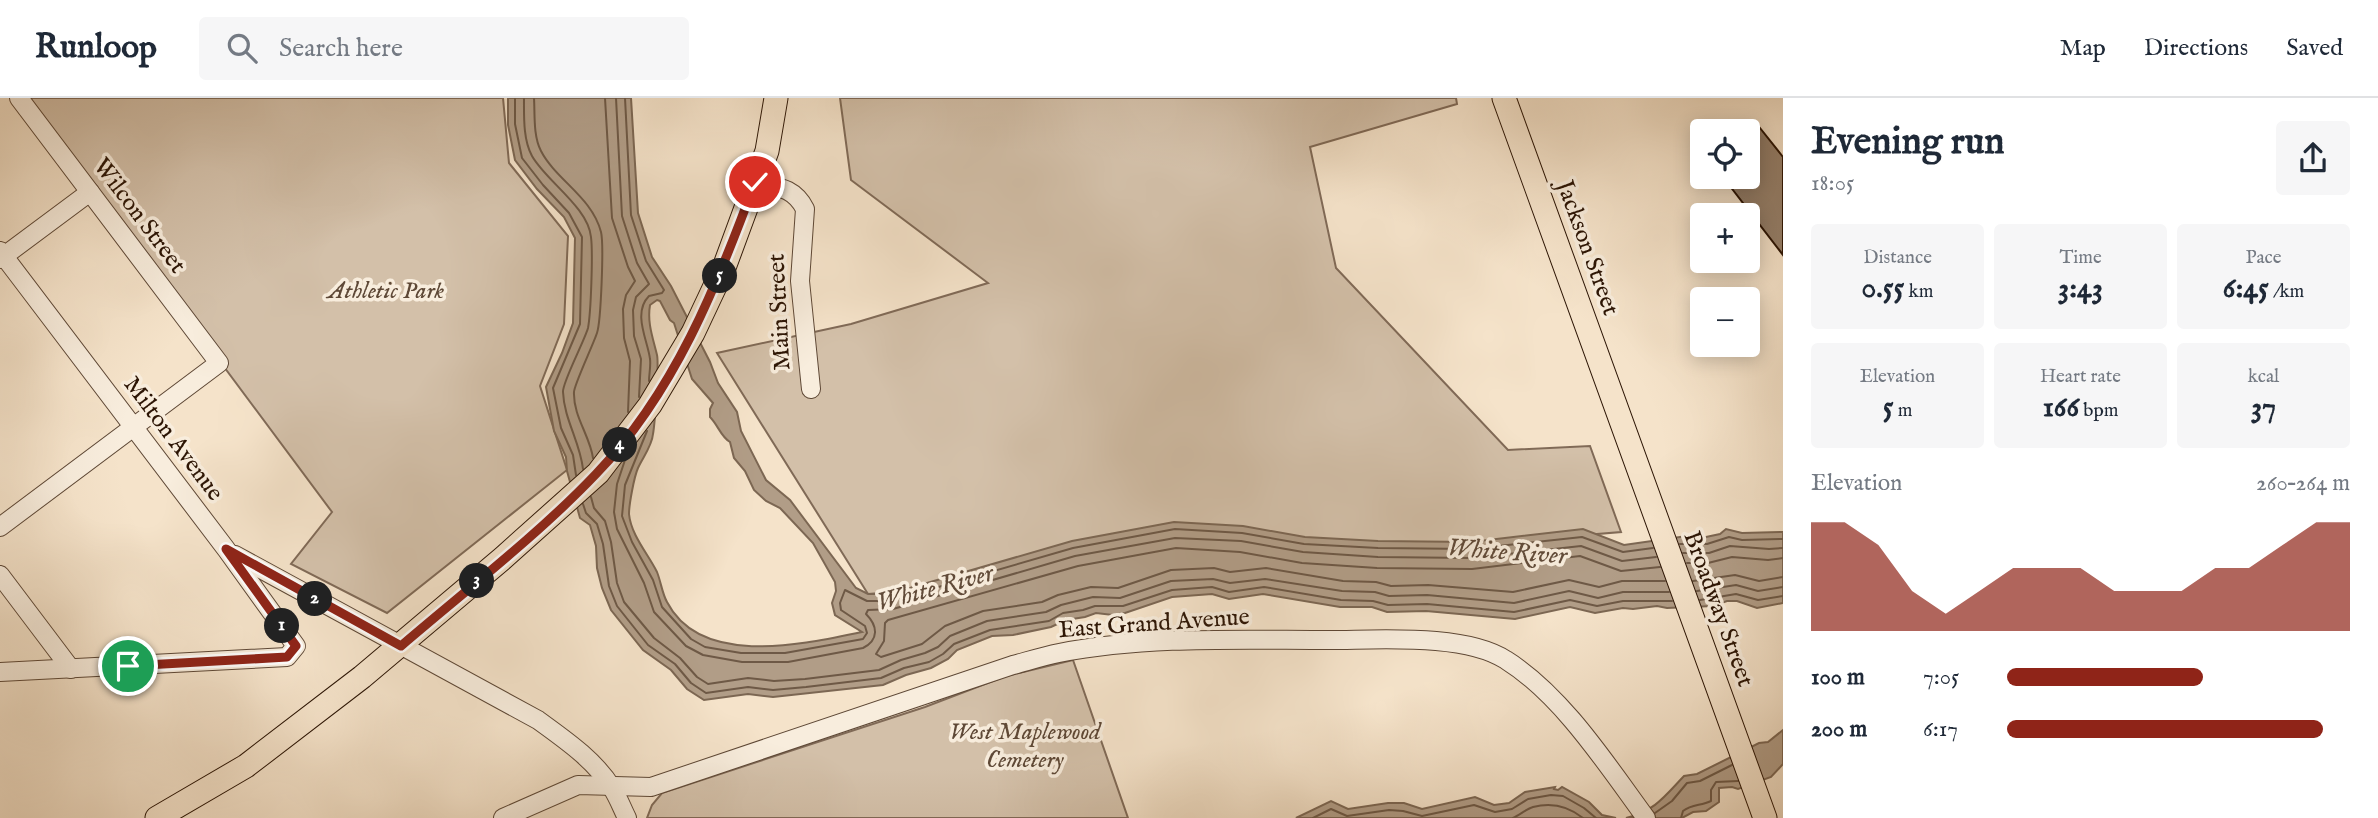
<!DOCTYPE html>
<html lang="en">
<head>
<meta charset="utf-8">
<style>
  body { margin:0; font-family:"IM FELL English",serif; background:#f6f6f7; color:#1f2937; height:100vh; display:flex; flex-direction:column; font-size:26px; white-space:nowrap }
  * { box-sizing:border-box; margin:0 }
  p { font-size:23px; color:#747a83 }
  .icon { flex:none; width:38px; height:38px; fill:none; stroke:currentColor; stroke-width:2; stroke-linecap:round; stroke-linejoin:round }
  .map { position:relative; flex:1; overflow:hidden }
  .side { display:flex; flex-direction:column; background:#fff; width:595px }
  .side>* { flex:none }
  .buttons { position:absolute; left:1690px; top:21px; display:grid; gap:14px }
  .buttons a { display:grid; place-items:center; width:70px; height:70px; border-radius:7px; background:#fff; box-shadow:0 4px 18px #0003; font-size:35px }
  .pin { position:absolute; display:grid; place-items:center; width:60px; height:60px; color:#fff; margin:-30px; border:4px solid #fff; border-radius:50%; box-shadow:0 2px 7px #0007 }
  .km { position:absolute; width:35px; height:35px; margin:-18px; border-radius:50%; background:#222; color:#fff; font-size:19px; line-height:35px; text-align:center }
  .round { display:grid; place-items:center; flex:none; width:74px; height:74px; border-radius:7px; background:#f6f6f7 }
  .headline { display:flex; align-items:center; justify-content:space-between; height:119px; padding:0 28px }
  h1 { font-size:38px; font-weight:700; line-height:52px }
  .figures { display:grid; grid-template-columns:repeat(3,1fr); gap:10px; height:119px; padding:7px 28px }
  .figures div { display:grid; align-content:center; border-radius:7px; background:#f6f6f7; text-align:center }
  .figures b { font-size:30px; font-weight:700 }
  .figures small { font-size:19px; font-weight:400 }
  .figures p { font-size:19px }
  .chart { height:196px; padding:14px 28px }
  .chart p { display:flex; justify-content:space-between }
  .chart svg { width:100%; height:126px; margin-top:7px; fill:#8f2418; opacity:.7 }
  ul { padding:0 28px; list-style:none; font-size:23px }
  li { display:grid; grid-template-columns:112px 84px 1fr; align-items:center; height:52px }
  li i { height:18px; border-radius:9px; background:#8f2418 }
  header { display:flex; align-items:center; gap:42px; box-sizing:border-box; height:98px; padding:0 35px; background:#fff; border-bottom:2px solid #e0e1e3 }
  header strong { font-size:33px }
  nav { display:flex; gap:38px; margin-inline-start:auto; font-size:24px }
  .search { width:490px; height:63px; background:#f6f6f7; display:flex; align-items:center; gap:18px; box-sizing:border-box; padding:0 24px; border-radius:7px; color:#747a83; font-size:26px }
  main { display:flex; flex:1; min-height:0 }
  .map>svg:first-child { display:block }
  .green { fill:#d3c0a9; stroke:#806a57; stroke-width:2 }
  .water { fill:#b19d87; stroke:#7c6753; stroke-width:2; fill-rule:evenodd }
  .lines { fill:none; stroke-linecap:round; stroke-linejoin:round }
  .shore { stroke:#6e5946; stroke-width:2 }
  .building { fill:#95806b; stroke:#2c1505; stroke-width:2 }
  .minor-casing { stroke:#5e4836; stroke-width:20 }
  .major-casing { stroke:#2c1505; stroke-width:25 }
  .minor { stroke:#f8eddd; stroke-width:18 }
  .major { stroke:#f5e3ca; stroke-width:23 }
  .route-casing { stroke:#fff; stroke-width:14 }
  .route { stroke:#8f2418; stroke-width:9 }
  .labels { text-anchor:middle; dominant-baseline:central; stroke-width:7; stroke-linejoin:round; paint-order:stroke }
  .street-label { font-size:24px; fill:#2c1505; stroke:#f8eddd }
  .park-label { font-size:24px; font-style:italic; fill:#5e4836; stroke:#f8eddd }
  .water-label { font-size:26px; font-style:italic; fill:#614b39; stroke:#f8eddd }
</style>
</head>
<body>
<header>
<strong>Runloop</strong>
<div class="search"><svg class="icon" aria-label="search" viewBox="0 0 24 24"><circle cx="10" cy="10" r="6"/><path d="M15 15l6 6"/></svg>Search here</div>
<nav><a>Map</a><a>Directions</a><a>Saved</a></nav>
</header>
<main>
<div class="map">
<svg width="1783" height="720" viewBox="0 0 1783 720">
  <rect width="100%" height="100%" fill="#f5e3ca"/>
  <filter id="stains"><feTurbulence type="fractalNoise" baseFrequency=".00286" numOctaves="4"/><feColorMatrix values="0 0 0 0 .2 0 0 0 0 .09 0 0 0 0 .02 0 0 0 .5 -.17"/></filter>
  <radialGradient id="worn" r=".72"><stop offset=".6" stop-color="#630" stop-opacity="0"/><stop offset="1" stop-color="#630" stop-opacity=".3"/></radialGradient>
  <g class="green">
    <polygon points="24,0 503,0 509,65 568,138 564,226 540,288 567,372 387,515 291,466 332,414"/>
    <polygon points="840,0 1456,0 1457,6 1310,49 1336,170 1508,352 1590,348 1621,434 868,496 717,255 851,226 988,185 851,82"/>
    <polygon points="1073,562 1128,720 647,720 652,707 662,695 925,609 1006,578"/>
  </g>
  <g class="water">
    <path d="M508,0H631L638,115L652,159L671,188L710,264L718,285L737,314L741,333L766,382L790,402L856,490L868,496H889L1072,443L1174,424L1243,428L1305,439L1378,443L1471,444L1583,431L1624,447L1687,438L1706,439L1720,436L1726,431L1742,435L1783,434V505L1757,510L1737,503H1727L1713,508L1667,510L1657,508L1633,511L1623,510L1595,515L1570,509L1515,521L1426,513L1387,514L1372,509H1340L1263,496L1229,501L1212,496L1172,499L1125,515L1113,517L1096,515L1085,519L1066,522L1051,529L1013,537L992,538L957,552L948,561L931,570L906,577L883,587L773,599L748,596L704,602L687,591L671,572L643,552L611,512L602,490L597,470L596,448L590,427L580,420L567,373L566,359L554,333L546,289L562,255L573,225L575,140L564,119L537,91L515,62L508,27ZM657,202L660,203L670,222L674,225L692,281L713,305L710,311V319C718,327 721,339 730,344L734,360L745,373L754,392L766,403L780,410L813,445L835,484L836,493L832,505L835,517L862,534C804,546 701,570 667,504C662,495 661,484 657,474C648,456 631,437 629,416C629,407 634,379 638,370C643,359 652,348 653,336C655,325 659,265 657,257C653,240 647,225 650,207Z"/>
    <path d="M1783,632V666L1771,679L1738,691L1732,689L1719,690V704L1706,713L1693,714L1682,720H1626C1655,713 1665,698 1684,678L1697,676L1759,645L1768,644Z"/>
    <polygon points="1555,689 1554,691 1558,692 1562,689 1589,704 1602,717 1616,720 1296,720 1331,703 1348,711 1388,705 1404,705 1422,711 1475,699 1494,707 1509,705 1525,694"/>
  </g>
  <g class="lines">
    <g class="shore">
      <polyline points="515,0 515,26 522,60 543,87 569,115 582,139 580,226 553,290 561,330 573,357 576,377"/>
      <path d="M524,0C524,18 523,42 532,58C546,83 588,109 591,139C593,155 591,214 588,230C584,244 562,285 563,294C564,321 580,344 583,371"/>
      <path d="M534,0C535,16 533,38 541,53C556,82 592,99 601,134C604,146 601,223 597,235C593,247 574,287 574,294C573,318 590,338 593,360"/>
      <polyline points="605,0 612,120 628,169 635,183 626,197 623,211 624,240 630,263 628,314"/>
      <polyline points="616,0 622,118 637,165 649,186 636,199 633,212 634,238 641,261 639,299"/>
      <path d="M625,0L631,117L646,163L664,192L662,195L649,198C632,215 648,243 650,261C651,268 649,276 649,283"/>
      <polyline points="647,333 625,387 622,418 632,444 653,482 662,509 691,541 705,549 741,555 785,555 863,541 867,535 865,528 841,512 840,505 845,492 867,503 890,503 1073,450 1175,431 1242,435 1304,446 1378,450 1471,451 1582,439 1623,454 1653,450"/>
      <path d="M625,362L617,386L614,414L617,431L644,485L654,514L686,548L703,557L742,564H788L863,550C879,542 878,528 866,516L868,512L893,511L1075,458L1175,440L1241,443L1303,454L1378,459L1471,460L1581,448L1622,463L1656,459"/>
      <polyline points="591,399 594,410 605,423 611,444 617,485 624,504 654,540 680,560 697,579 708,586 748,580 774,583 805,581 879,572 901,562 925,555 938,549 950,538 987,523 1046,514 1061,507 1093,499 1120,500 1171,483 1213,481 1230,485 1265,481 1342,493 1375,494 1389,498 1427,497 1514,505 1569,493 1598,500 1623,494 1669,494"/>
      <polyline points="583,406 586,415 597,426 603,446 609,488 617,508 648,547 675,566 691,585 706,595 748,589 773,592 806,589 881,580 904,570 929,564 943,556 954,546 990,532 1049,523 1063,515 1083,512 1095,508 1123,508 1172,492 1212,489 1229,494 1264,489 1341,502 1373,503 1388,507 1427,506 1514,514 1570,502 1597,508 1623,503 1672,503"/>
      <polyline points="1680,446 1707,446 1729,439 1742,442 1783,441"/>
      <polyline points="1683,455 1709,455 1730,448 1769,451 1783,450"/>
      <polyline points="1687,465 1708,465 1732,459 1768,462 1783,460"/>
      <polyline points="1660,469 1621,473 1580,458 1472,471 1377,470 1302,465 1240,454 1176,450 1078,468 888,522 885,525 884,543 876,556 881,559 922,546 945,528 983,513 1042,504 1058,497 1091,489 1118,490 1171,472 1214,470 1230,474 1266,470 1343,483 1376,484 1391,488 1428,487 1513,494 1569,482 1599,489 1622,483 1665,483"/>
      <polyline points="1693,483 1735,477 1759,483 1783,479"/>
      <polyline points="1697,493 1736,487 1758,493 1783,489"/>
      <polyline points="1700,502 1736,496 1758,502 1783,498"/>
      <polyline points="1655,715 1672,703 1687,685 1700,683 1732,667"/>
      <polyline points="1313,720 1331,711 1347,718 1389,712 1403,713 1422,718 1474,707 1495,714 1512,711 1528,701 1551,697 1563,698 1584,710 1596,720"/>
      <path d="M1513,720C1520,717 1526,711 1533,709C1552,704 1568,708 1583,720"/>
      <path d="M1681,720L1683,713C1692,706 1701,708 1711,703V692L1716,684L1738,683"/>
    </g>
  </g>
  <polygon class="building" points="1756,25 1783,59 1783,157 1723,79 1748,79 1748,30"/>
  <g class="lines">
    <g class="minor-casing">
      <g id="minor">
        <path d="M755,84C777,89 794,89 805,111L800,183L811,291"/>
        <polyline points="0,153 226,451 296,548 287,559 0,574"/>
        <polyline points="0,161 90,94"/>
        <polyline points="0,429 219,265 19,0"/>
        <path d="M235,457L538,622C564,641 595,662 612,690C618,699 622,710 627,720"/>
        <polyline points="0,477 71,571"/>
        <path d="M503,720L578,687L651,689L1013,567C1028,563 1044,558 1059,555C1147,538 1240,542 1329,542C1378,542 1465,535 1506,562C1562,597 1607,667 1646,720"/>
      </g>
    </g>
    <g class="major-casing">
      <g id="major">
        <polyline points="1504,0 1765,720"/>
        <polyline points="157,720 246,668 362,579 503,460 598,375 650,307 693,235 725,167 767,53 776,0"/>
      </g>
    </g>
    <use href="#minor" class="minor"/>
    <use href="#major" class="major"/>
  </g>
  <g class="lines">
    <g class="route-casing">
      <path id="route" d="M128,568L287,559L296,548L226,451L401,548C465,493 538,437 596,376C674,295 717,188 755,84"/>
    </g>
    <use href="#route" class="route"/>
  </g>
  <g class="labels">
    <g class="street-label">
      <text transform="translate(139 118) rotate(53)">Wilcon Street</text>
      <text transform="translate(1587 150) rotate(70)">Jackson Street</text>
      <text transform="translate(780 214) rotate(-93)">Main Street</text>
      <text transform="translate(173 341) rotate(53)">Milton Avenue</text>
      <text transform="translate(1718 511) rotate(70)">Broadway Street</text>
      <text transform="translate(1154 526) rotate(-4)">East Grand Avenue</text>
    </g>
    <g class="park-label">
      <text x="386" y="193">Athletic Park</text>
      <text x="1025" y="634">West Maplewood<tspan x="1025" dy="28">Cemetery</tspan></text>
    </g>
    <g class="water-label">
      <text transform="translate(1507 454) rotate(4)">White River</text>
      <text transform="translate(935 490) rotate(-15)">White River</text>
    </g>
  </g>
  <rect width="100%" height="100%" filter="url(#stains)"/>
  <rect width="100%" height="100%" fill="url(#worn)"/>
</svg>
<div class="buttons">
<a><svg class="icon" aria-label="locate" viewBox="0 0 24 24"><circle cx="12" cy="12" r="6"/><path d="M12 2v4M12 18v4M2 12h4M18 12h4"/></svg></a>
<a>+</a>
<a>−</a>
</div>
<div class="pin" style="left:128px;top:568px;background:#1e9e55"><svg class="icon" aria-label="arrive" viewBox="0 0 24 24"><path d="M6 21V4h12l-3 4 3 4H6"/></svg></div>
<div class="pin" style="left:755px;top:84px;background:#d93025"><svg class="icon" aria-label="check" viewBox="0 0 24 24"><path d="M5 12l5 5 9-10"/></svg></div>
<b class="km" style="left:282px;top:528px">1</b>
<b class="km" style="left:315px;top:501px">2</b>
<b class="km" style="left:477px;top:483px">3</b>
<b class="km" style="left:620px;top:347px">4</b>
<b class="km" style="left:720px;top:178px">5</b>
</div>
<section class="side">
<div class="headline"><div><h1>Evening run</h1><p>18:05</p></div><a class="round"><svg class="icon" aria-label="share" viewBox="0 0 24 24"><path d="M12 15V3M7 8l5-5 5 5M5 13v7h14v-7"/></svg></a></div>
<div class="figures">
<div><p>Distance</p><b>0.55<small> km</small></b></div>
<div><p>Time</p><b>3:43</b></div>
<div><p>Pace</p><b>6:45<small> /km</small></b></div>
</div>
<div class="figures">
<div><p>Elevation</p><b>5<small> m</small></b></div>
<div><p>Heart rate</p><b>166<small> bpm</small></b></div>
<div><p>kcal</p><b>37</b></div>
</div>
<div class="chart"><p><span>Elevation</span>260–264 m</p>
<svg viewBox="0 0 160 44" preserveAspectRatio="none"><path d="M0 44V6L10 6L20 14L30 30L40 38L50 30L60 22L70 22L80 22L90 30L100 30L110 30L120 22L130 22L140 14L150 6L160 6V44z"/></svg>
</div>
<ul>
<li><b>100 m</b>7:05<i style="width:57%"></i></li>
<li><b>200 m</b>6:17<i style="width:92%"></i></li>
</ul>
</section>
</main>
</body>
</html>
